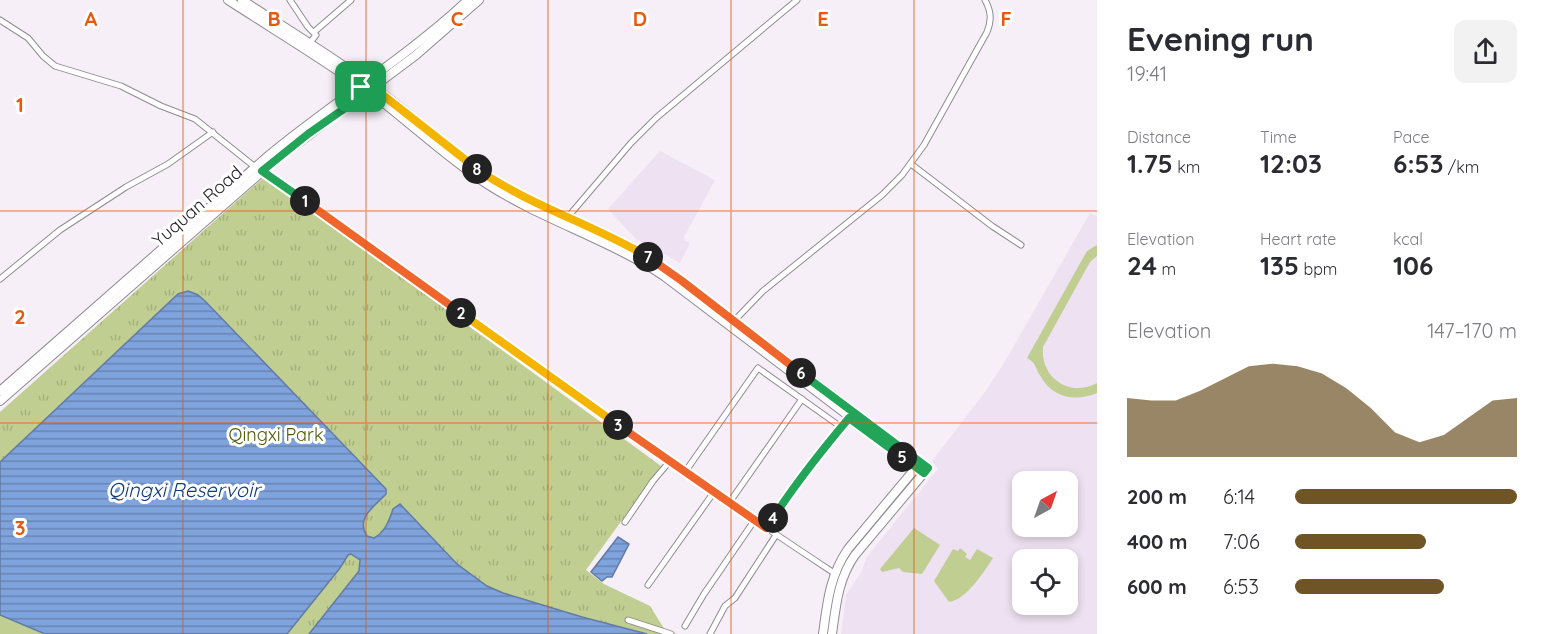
<!DOCTYPE html>
<html lang="en">
<head>
<meta charset="utf-8">
<style>
  body { margin:0; font-family:Quicksand,sans-serif; background:#f2f2f3; color:#2b2b33; height:100vh; display:flex; flex-direction:column; font-size:22px; white-space:nowrap }
  * { box-sizing:border-box; margin:0 }
  p { font-size:20px; color:#7c7c81 }
  .icon { flex:none; width:33px; height:33px; fill:none; stroke:currentColor; stroke-width:2; stroke-linecap:round; stroke-linejoin:round }
  .map { position:relative; flex:1; overflow:hidden }
  .details { display:flex; flex-direction:column; background:#fff; width:450px }
  .details>* { flex:none }
  .needle { width:39px; rotate:40deg }
  .fabs { position:absolute; left:1012px; top:471px; display:grid; gap:12px }
  .fabs a { display:grid; place-items:center; width:66px; height:66px; border-radius:12px; background:#fff; box-shadow:0 3px 9px #0003; font-size:30px }
  .pin { position:absolute; display:grid; place-items:center; width:51px; height:51px; color:#fff; margin:-26px; border-radius:12px; box-shadow:0 3px 9px #0006 }
  .km { position:absolute; width:30px; height:30px; margin:-15px; border-radius:50%; background:#222; color:#fff; font-size:16px; line-height:30px; text-align:center }
  .round { display:grid; place-items:center; flex:none; width:63px; height:63px; border-radius:12px; background:#f2f2f3 }
  .head { display:flex; align-items:center; justify-content:space-between; height:102px; padding:0 30px }
  h1 { font-size:33px; font-weight:800; line-height:45px }
  .stats { display:grid; grid-template-columns:repeat(3,1fr); gap:9px; height:102px; padding:6px 30px }
  .stats div { display:grid; align-content:center }
  .stats b { font-size:26px; font-weight:800 }
  .stats small { font-size:16px; font-weight:400 }
  .stats p { font-size:16px }
  .chart { height:168px; padding:12px 30px }
  .chart p { display:flex; justify-content:space-between }
  .chart svg { width:100%; height:108px; margin-top:6px; fill:#6f5426; opacity:.7 }
  ul { padding:0 30px; list-style:none; font-size:20px }
  li { display:grid; grid-template-columns:96px 72px 1fr; align-items:center; height:45px }
  li i { height:15px; border-radius:8px; background:#6f5426 }
  main { display:flex; flex:1; min-height:0 }
  .map>svg:first-child { display:block }
  .built { fill:#eee1f1; fill-rule:evenodd }
  .grass { fill:#c0ce91 }
  .park { fill:url(#park-tufts) }
  .water { fill:url(#water-rules); stroke:#627ba5; stroke-width:1.5 }
  .lines { fill:none; stroke-linecap:round; stroke-linejoin:round }
  .street-casing { stroke:#918a92; stroke-width:7 }
  .secondary-casing { stroke:#918a92; stroke-width:10 }
  .street { stroke:#fff; stroke-width:5 }
  .secondary { stroke:#fff; stroke-width:8 }
  .split-1-casing { stroke:#fff; stroke-width:12 }
  .split-2-casing { stroke:#fff; stroke-width:12 }
  .split-3-casing { stroke:#fff; stroke-width:12 }
  .split-4-casing { stroke:#fff; stroke-width:12 }
  .split-5-casing { stroke:#fff; stroke-width:12 }
  .split-6-casing { stroke:#fff; stroke-width:12 }
  .split-7-casing { stroke:#fff; stroke-width:12 }
  .split-8-casing { stroke:#fff; stroke-width:12 }
  .split-9-casing { stroke:#fff; stroke-width:12 }
  .split-1 { stroke:#22a559; stroke-width:8 }
  .split-2 { stroke:#f0652b; stroke-width:8 }
  .split-3 { stroke:#f5b400; stroke-width:8 }
  .split-4 { stroke:#f0652b; stroke-width:8 }
  .split-5 { stroke:#22a559; stroke-width:8 }
  .split-6 { stroke:#22a559; stroke-width:8 }
  .split-7 { stroke:#f0652b; stroke-width:8 }
  .split-8 { stroke:#f5b400; stroke-width:8 }
  .split-9 { stroke:#f5b400; stroke-width:8 }
  .grid { fill:none; stroke:#e8590c; stroke-width:1.5; stroke-opacity:0.55 }
  .labels { text-anchor:middle; dominant-baseline:central; stroke-width:6; stroke-linejoin:round; paint-order:stroke }
  .street-label { font-size:18px; fill:#201d21; stroke:#fff }
  .park-label { font-size:18px; fill:#4e5a08; stroke:#fff }
  .water-label { font-size:20px; font-style:italic; fill:#123b7f; stroke:#fff }
  .grid-label { font-size:20px; text-anchor:middle; font-weight:bold; fill:#e8590c; stroke:#fff; stroke-width:6; stroke-linejoin:round; paint-order:stroke }
</style>
</head>
<body>
<main>
<div class="map">
<svg width="1097" height="634" viewBox="0 0 1097 634">
  <defs>
    <pattern id="park-tufts" width="24" height="20" patternUnits="userSpaceOnUse" patternTransform="scale(1.5)"><rect width="24" height="20" fill="#c0ce91"/><path d="M3 7l-1-3M5 7V3M7 7l1-3M15 17l-1-3M17 17v-4M19 17l1-3" fill="none" stroke="#a5b07d"/></pattern>
    <pattern id="water-rules" width="6" height="5" patternUnits="userSpaceOnUse" patternTransform="scale(1.5)"><rect width="6" height="5" fill="#7fa3dd"/><path d="M0 2.5h6" fill="none" stroke="#6884b3"/></pattern>
  </defs>
  <rect width="100%" height="100%" fill="#f7eff8"/>
  <g class="built">
    <polygon points="660,151 715,180 683,239 690,243 680,263 636,239 608,209"/>
    <path d="M1090,213L1097,216V634H841L846,595L862,571L866,558L938,469L932,461L985,392L1004,363ZM1023,482H1068V526H1023ZM1023,560H1068V604H1023Z"/>
  </g>
  <g class="grass">
    <path d="M1097,245V256L1090,262L1043,347C1040,378 1070,398 1097,383V393C1076,402 1053,398 1041,377C1035,369 1037,363 1027,358L1087,251Z"/>
    <polygon points="914,528 940,545 922,574 903,572 899,568 882,572 880,569"/>
    <path d="M960,548L967,554L965,557L970,560L977,549L993,558C984,572 966,600 949,602L934,581L953,549L958,551Z"/>
  </g>
  <polygon class="park" points="264,177 661,466 586,570 604,584 650,606 665,630 677,634 0,634 0,412"/>
  <g class="water">
    <path d="M188,291L198,295L205,301L386,489V494C375,506 355,518 367,536L374,538C385,532 389,521 393,509L400,504L457,564L487,586L503,593L582,617L647,634H309L359,571L360,560L351,554L348,555L340,568L287,634H45L0,615V462L178,294Z"/>
    <polygon points="618,537 629,544 612,577 607,577 602,581 591,572"/>
  </g>
  <g class="lines">
    <g class="street-casing">
      <g id="street">
        <polyline points="290,0 308,27 316,35 309,44"/>
        <polyline points="0,20 28,38 43,56 55,66 121,86 161,106 195,119 255,167"/>
        <polyline points="314,32 351,0"/>
        <polyline points="911,164 992,226 1021,245"/>
        <path d="M263,171C452,307 640,445 834,573"/>
        <polyline points="567,218 631,143 656,118 797,0"/>
        <polyline points="0,279 60,230 126,187 168,164 213,132"/>
        <path d="M734,321L763,291L882,195L902,175L924,145L987,32C992,20 991,11 985,0"/>
        <polyline points="685,472 758,368 841,427"/>
        <polyline points="729,503 802,399"/>
        <polyline points="625,522 653,481 670,461"/>
        <path d="M766,528C792,489 820,454 849,418"/>
        <polyline points="648,585 714,492"/>
        <polyline points="628,620 671,634"/>
        <polyline points="685,626 704,594 754,521"/>
        <polyline points="710,634 725,606 735,598 776,535"/>
      </g>
    </g>
    <g class="secondary-casing">
      <g id="secondary">
        <path d="M228,0C279,33 331,64 380,100C416,128 449,159 487,184C543,220 608,239 664,276L924,473"/>
        <path d="M242,0C290,31 340,61 386,96C422,124 455,156 494,180C550,215 613,234 668,271L928,468L855,555C838,579 836,605 832,634"/>
        <path d="M0,391L268,156C333,102 406,58 468,0"/>
        <polyline points="0,401 273,162 416,55 479,0"/>
        <path d="M823,634C827,603 830,575 848,549L919,464"/>
      </g>
    </g>
    <use href="#street" class="street"/>
    <use href="#secondary" class="secondary"/>
  </g>
  <g class="lines">
    <g class="split-1-casing">
      <polyline id="split-1" points="305,201 262,171 308,134 368,92 361,87"/>
    </g>
    <g class="split-2-casing">
      <polyline id="split-2" points="305,201 461,313"/>
    </g>
    <g class="split-3-casing">
      <polyline id="split-3" points="461,313 618,425"/>
    </g>
    <g class="split-4-casing">
      <polyline id="split-4" points="618,425 766,528 773,518"/>
    </g>
    <g class="split-5-casing">
      <path id="split-5" d="M773,518C796,483 822,450 849,418L902,457"/>
    </g>
    <g class="split-6-casing">
      <polyline id="split-6" points="801,373 928,468 924,473 902,457"/>
    </g>
    <g class="split-7-casing">
      <polyline id="split-7" points="648,257 682,281 801,373"/>
    </g>
    <g class="split-8-casing">
      <path id="split-8" d="M477,169C530,206 592,224 648,257"/>
    </g>
    <g class="split-9-casing">
      <polyline id="split-9" points="361,87 367,83 370,85 477,169"/>
    </g>
    <use href="#split-1" class="split-1"/>
    <use href="#split-2" class="split-2"/>
    <use href="#split-3" class="split-3"/>
    <use href="#split-4" class="split-4"/>
    <use href="#split-5" class="split-5"/>
    <use href="#split-6" class="split-6"/>
    <use href="#split-7" class="split-7"/>
    <use href="#split-8" class="split-8"/>
    <use href="#split-9" class="split-9"/>
  </g>
  <path class="grid" d="M183,0V634M366,0V634M548,0V634M731,0V634M914,0V634M0,211H1097M0,423H1097"/>
  <g class="labels">
    <g class="street-label">
      <text transform="translate(197 206) rotate(-41)">Yuquan Road</text>
    </g>
    <g class="park-label">
      <text x="276" y="434">Qingxi Park</text>
    </g>
    <g class="water-label">
      <text x="184" y="489">Qingxi Reservoir</text>
    </g>
  </g>
  <g class="grid-label">
    <text x="91" y="26">A</text>
    <text x="274" y="26">B</text>
    <text x="457" y="26">C</text>
    <text x="640" y="26">D</text>
    <text x="823" y="26">E</text>
    <text x="1006" y="26">F</text>
    <text x="20" y="112">1</text>
    <text x="20" y="324">2</text>
    <text x="20" y="535">3</text>
  </g>
</svg>
<div class="fabs">
<a><svg class="needle" viewBox="-14 -14 28 28"><path d="M0-13l5 13h-10z" fill="#e53935"/><path d="M0 13l5-13h-10z" fill="#7c7c81"/></svg></a>
<a><svg class="icon" aria-label="locate" viewBox="0 0 24 24"><circle cx="12" cy="12" r="6"/><path d="M12 2v4M12 18v4M2 12h4M18 12h4"/></svg></a>
</div>
<div class="pin" style="left:361px;top:87px;background:#1e9e55"><svg class="icon" aria-label="arrive" viewBox="0 0 24 24"><path d="M6 21V4h12l-3 4 3 4H6"/></svg></div>
<b class="km" style="left:305px;top:201px">1</b>
<b class="km" style="left:461px;top:313px">2</b>
<b class="km" style="left:618px;top:425px">3</b>
<b class="km" style="left:773px;top:518px">4</b>
<b class="km" style="left:902px;top:457px">5</b>
<b class="km" style="left:801px;top:373px">6</b>
<b class="km" style="left:648px;top:257px">7</b>
<b class="km" style="left:477px;top:169px">8</b>
</div>
<section class="details">
<div class="head"><div><h1>Evening run</h1><p>19:41</p></div><a class="round"><svg class="icon" aria-label="share" viewBox="0 0 24 24"><path d="M12 15V3M7 8l5-5 5 5M5 13v7h14v-7"/></svg></a></div>
<div class="stats">
<div><p>Distance</p><b>1.75<small> km</small></b></div>
<div><p>Time</p><b>12:03</b></div>
<div><p>Pace</p><b>6:53<small> /km</small></b></div>
</div>
<div class="stats">
<div><p>Elevation</p><b>24<small> m</small></b></div>
<div><p>Heart rate</p><b>135<small> bpm</small></b></div>
<div><p>kcal</p><b>106</b></div>
</div>
<div class="chart"><p><span>Elevation</span>147–170 m</p>
<svg viewBox="0 0 160 44" preserveAspectRatio="none"><path d="M0 44V20L10 21L20 21L30 17L40 12L50 7L60 6L70 7L80 10L90 16L100 24L110 34L120 38L130 35L140 28L150 21L160 20V44z"/></svg>
</div>
<ul>
<li><b>200 m</b>6:14<i style="width:100%"></i></li>
<li><b>400 m</b>7:06<i style="width:59%"></i></li>
<li><b>600 m</b>6:53<i style="width:67%"></i></li>
</ul>
</section>
</main>
</body>
</html>
